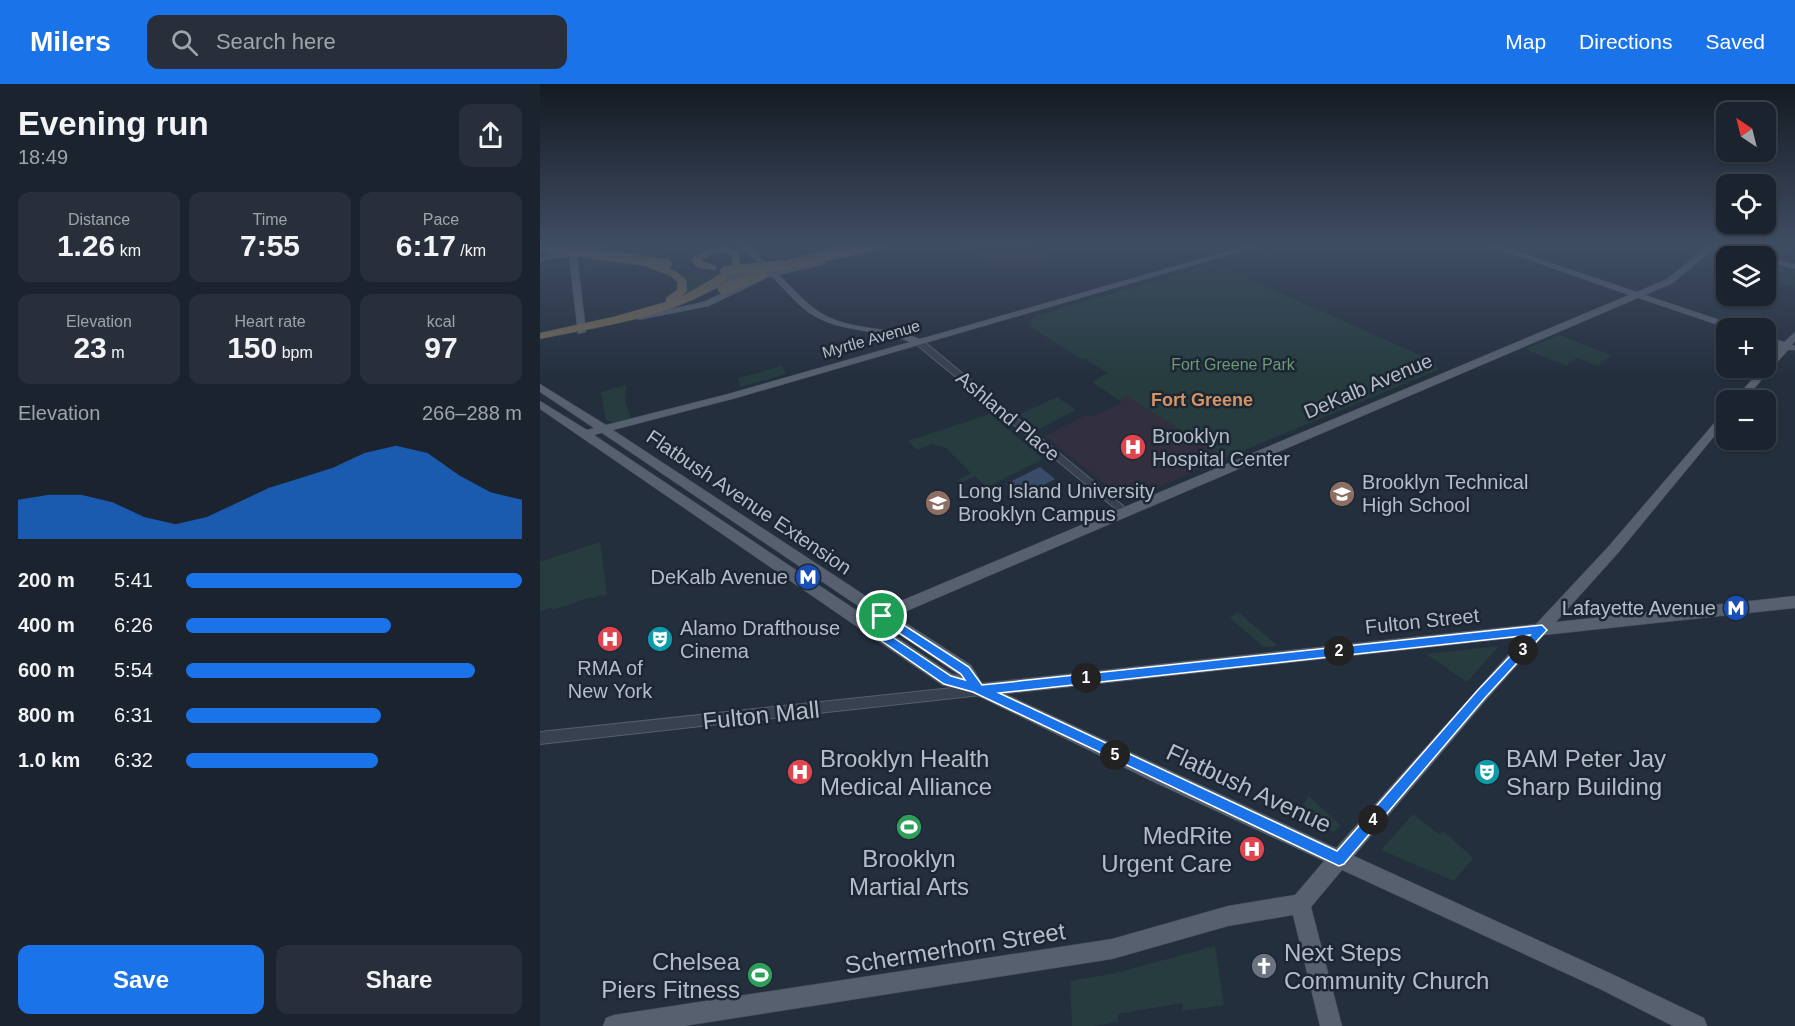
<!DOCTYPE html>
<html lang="en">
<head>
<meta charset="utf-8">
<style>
  body { margin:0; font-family:Arial,sans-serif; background:#282f3a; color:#f1f3f6; height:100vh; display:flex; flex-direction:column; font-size:22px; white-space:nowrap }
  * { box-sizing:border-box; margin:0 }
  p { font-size:20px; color:#a0a4aa }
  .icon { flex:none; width:33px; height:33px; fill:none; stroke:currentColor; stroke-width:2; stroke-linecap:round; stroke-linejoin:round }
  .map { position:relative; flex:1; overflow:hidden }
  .drawer { display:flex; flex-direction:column; background:#1b232e; width:540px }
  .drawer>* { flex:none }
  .needle { width:39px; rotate:325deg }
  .fabs { position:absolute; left:1176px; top:18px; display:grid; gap:12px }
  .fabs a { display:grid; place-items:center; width:60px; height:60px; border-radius:12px; background:#1b232e; box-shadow:0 2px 4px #0004,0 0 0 2px #39404a; font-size:30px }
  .pin { position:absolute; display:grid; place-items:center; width:51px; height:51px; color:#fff; margin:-26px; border:3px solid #fff; border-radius:50%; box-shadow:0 2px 6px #0007 }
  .km { position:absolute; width:30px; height:30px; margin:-15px; border-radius:50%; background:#222; color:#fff; font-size:16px; line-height:30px; text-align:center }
  .round { display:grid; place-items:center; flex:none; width:63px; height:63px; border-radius:12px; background:#282f3a }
  .summary { display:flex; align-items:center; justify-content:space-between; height:102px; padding:0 18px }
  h1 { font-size:33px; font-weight:700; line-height:45px }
  .figures { display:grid; grid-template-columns:repeat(3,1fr); gap:9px; height:102px; padding:6px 18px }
  .figures div { display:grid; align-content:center; border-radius:12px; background:#282f3a; text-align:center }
  .figures b { font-size:30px; font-weight:700 }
  .figures small { font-size:16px; font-weight:400 }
  .figures p { font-size:16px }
  .chart { height:168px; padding:12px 18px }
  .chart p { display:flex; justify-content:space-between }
  .chart svg { width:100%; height:108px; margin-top:6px; fill:#1a73e8; opacity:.7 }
  .cta { display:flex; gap:12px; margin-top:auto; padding:12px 18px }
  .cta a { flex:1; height:69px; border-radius:12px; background:#1a73e8; color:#fff; font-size:24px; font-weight:700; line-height:69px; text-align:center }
  .cta a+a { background:#282f3a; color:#f1f3f6 }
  ul { padding:0 18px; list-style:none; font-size:20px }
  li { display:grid; grid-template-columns:96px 72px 1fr; align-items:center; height:45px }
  li i { height:15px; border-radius:8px; background:#1a73e8 }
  header { display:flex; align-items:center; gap:36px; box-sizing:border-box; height:84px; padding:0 30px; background:#1a73e8; color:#fff }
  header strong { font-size:28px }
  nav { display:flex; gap:33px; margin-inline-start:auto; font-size:21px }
  .search { width:420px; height:54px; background:#282f3a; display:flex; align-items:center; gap:15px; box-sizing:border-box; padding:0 21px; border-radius:12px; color:#a0a4aa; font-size:22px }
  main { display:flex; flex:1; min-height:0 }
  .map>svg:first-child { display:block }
  .medical { fill:#32303f }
  .green { fill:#263c3f }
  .water { fill:#394c67 }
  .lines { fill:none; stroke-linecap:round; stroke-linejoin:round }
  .minor-casing { stroke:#565f6c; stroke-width:2 }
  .major-casing { stroke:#414a57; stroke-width:1 }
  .highway-casing { stroke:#434c59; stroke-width:1 }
  .minor { fill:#38414e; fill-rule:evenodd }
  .major { fill:#56606e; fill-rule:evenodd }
  .highway { fill:#746855; fill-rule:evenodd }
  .highway-bridge-casing { stroke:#434c59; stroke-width:10; stroke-linecap:butt }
  .highway-bridge { stroke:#746855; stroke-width:10 }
  .route { fill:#1a73e8; stroke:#fff; stroke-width:1.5; fill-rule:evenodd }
  .labels { text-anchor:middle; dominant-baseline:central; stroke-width:5; stroke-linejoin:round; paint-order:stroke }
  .far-street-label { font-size:16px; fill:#b4bcc9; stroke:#1d2633 }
  .far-park-label { font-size:16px; fill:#6b9a76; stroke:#1d2633 }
  .far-neighbourhood-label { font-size:18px; font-weight:bold; fill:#d59563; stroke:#1d2633 }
  .street-label { font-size:20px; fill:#b4bcc9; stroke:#1d2633 }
  .poi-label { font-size:20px; fill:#b4bcc9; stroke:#1d2633; text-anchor:start }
  .near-street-label { font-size:24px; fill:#b4bcc9; stroke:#1d2633 }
  .near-poi-label { font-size:24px; fill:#b4bcc9; stroke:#1d2633; text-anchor:start }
</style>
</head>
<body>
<header>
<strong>Milers</strong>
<div class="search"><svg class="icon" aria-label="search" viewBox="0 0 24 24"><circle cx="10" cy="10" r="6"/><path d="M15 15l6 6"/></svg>Search here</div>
<nav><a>Map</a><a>Directions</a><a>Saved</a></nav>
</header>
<main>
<section class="drawer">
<div class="summary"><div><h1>Evening run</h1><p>18:49</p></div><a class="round"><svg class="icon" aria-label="share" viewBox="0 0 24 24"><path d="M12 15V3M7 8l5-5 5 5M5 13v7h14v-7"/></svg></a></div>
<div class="figures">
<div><p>Distance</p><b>1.26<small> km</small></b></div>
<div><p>Time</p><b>7:55</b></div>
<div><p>Pace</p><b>6:17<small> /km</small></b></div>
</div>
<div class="figures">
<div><p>Elevation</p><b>23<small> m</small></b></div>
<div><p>Heart rate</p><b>150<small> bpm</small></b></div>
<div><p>kcal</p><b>97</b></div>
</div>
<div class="chart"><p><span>Elevation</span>266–288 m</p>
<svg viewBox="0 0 160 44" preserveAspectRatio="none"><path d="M0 44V28L10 26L20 26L30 29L40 35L50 38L60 35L70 29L80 23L90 19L100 15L110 9L120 6L130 9L140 18L150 25L160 28V44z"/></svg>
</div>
<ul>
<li><b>200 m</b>5:41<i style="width:100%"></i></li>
<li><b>400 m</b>6:26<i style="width:61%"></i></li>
<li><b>600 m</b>5:54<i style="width:86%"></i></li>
<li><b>800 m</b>6:31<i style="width:58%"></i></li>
<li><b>1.0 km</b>6:32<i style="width:57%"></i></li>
</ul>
<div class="cta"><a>Save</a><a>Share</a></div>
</section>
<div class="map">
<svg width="1255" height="942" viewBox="0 0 1255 942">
  <rect width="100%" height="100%" fill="#242f3e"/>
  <g class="medical">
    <polygon points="414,160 486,160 514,175 467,191"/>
    <polygon points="587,312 685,374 587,417 505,352 548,330 552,333 582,319 579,316"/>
  </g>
  <g class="green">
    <polygon points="211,160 304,160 230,177"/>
    <polygon points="132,161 135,169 45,188 42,170 81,162 82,170"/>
    <polygon points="1230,179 1255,186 1255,204 1226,196 1226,184"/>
    <path d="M660,184C669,190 677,190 687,185L895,278L898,286L685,374L587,312L579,316L552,298L568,289L548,277L549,274L541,275L489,242L490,236L498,231Z"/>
    <polygon points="140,190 141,189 185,190 141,214 124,220 146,205 146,197"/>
    <polygon points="1019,251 1071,271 1058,282 1036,274 1026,282 985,265"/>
    <polygon points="242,282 246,290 201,303 198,294"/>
    <polygon points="86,301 85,317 91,334 75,339 66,336 61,308"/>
    <polygon points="517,313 536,326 499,345 480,330"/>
    <polygon points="450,330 503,375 447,403 435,392 419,400 416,397 431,389 406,364 392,360 377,366 368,357"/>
    <polygon points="60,458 67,510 54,514 51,513 13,526 12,523 0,527 0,478"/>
    <polygon points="698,528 738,562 724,563 690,534"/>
    <polygon points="959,562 927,598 886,570"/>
    <polygon points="769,712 800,741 794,748 756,731"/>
    <polygon points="873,730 900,751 903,747 933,774 914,797 841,766"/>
    <polygon points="675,862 684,921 643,927 642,919 578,930 578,938 554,942 532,942 530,897 576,889"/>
  </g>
  <polygon class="water" points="500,383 515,395 481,413 466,400"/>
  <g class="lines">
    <g class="minor-casing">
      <g id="minor">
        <polygon points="376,256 382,256 588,426 590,428 588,430 582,430 376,260"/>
        <polygon points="441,601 445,602 447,606 445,610 441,611 0,660 0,648"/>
      </g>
    </g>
    <g class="major-casing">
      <g id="major">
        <polygon points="62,160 79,160 37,170 46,248 38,250 29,172 0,177 0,173"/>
        <path d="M198,160H207L235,187L285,176V180L239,191C252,203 266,220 281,229C310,247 349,242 380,255L713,160H726L196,314L73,346L344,524L1089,211L943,160H955L1097,208L1127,195L1170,160H1184L1221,170L1222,172H1211L1176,163L1133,199L1105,211L1198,242L1199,244H1187L1098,214L355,532L431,581L442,599L996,540L1068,463L1182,330L1186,329V338L1078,469L1016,538L1255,512V524L1004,551L947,615L814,772L1074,891L1164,934L1167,942H1133L1060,905L802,786L771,823L802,942H780L753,831L688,842L572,875L144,942H63L66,934L74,931L572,855L688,822L755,811L784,777L618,700L432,609L402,601L0,325V317L47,346L54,344L0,308V300L66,341L188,310L370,258C340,245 305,249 276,233C260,225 245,205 231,192L169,222L98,236V232L163,218L227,188ZM62,349L330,530L325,532L54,351ZM341,538L419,591L421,592L412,590L337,540ZM984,553L796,764L466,610Z"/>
        <polygon points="305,160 320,160 265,174 261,172"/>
        <polygon points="346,160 360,160 327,169 323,167"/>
        <polygon points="1226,173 1255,180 1255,185 1226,177"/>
        <polygon points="214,181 218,184 217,186 169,208 162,206"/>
        <polygon points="1255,248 1255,257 1252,261 1255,262 1255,266 1248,266 1204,316 1194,316 1222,284 1226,284 1226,279 1239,263 1226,258 1226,252 1244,258"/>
      </g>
    </g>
    <g class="highway-casing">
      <g id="highway">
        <polygon points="0,162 28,169 24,172 0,168"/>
        <path d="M175,164L186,163L199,168V182H193L191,171C180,166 170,169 161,177L176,182V186L156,183L151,176C158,169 166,166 175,164Z"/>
        <path d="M110,178L137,188L146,196L147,207L141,213L184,188L192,190C152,231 55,243 0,255V249L73,233L126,218V214L137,206L138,199L131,192L107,183V179Z"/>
      </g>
    </g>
    <use href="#minor" class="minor"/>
    <use href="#major" class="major"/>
    <use href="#highway" class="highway"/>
    <g class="highway-bridge-casing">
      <g id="highway-bridge">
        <polyline points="11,164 127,180"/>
        <polyline points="185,187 246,181 341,160"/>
        <polyline points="183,205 222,190"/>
      </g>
    </g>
    <use href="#highway-bridge" class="highway-bridge"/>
  </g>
  <linearGradient id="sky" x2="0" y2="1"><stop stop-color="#141a22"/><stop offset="0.55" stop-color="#3f4d63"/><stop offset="1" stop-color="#3f4d63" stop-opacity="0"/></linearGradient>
  <rect width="1255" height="292" fill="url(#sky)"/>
  <path class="route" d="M342,527L429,583L442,601L1002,541L1007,546L945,614L804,780L799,782L433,608L404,600L320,542V536ZM341,537L421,590L425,596L411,592L333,540ZM990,551L937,607L797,767L459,609Z"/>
  <defs>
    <g id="hospital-disc" transform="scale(1.35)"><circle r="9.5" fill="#e0444e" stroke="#1d2633"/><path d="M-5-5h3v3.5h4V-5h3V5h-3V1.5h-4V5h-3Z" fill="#fff"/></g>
    <g id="school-disc" transform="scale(1.35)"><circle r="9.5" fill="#8d6e63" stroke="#1d2633"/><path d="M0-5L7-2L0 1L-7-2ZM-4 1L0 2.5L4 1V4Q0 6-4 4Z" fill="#fff"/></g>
    <g id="university-disc" transform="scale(1.35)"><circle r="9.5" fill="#8d6e63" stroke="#1d2633"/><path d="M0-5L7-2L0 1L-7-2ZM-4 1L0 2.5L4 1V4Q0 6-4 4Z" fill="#fff"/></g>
    <g id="metro-disc" transform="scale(1.35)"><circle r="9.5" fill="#1a4fb4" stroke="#1d2633"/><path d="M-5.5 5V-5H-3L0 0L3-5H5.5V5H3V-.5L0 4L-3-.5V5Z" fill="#fff"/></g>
    <g id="theatre-disc" transform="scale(1.35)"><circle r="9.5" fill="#0f9aa8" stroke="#1d2633"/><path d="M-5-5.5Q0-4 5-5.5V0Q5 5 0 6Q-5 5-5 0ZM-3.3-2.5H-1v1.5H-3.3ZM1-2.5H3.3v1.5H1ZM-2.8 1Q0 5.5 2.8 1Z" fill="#fff"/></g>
    <g id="stadium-disc" transform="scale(1.35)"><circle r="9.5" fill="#2e9e5b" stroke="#1d2633"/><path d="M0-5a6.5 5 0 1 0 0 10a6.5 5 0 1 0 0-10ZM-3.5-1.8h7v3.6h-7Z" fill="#fff"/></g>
    <g id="church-disc" transform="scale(1.35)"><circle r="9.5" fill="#6b7280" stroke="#1d2633"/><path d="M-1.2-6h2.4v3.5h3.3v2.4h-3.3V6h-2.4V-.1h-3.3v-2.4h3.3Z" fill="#fff"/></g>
  </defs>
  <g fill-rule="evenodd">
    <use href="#hospital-disc" x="593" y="363"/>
    <use href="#school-disc" x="802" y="410"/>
    <use href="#university-disc" x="398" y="419"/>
    <use href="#metro-disc" x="268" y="493"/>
    <use href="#metro-disc" x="1196" y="524"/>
    <use href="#hospital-disc" x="70" y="555"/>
    <use href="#theatre-disc" x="120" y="555"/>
    <use href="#hospital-disc" x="260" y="688"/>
    <use href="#theatre-disc" x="947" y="688"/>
    <use href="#stadium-disc" x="369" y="743"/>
    <use href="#hospital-disc" x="712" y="765"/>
    <use href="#church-disc" x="724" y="882"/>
    <use href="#stadium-disc" x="220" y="891"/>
  </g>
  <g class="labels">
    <g class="far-street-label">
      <text transform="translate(331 255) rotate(-16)">Myrtle Avenue</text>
    </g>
    <g class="far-park-label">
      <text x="693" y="280">Fort Greene Park</text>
    </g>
    <g class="far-neighbourhood-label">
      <text x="662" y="316">Fort Greene</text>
    </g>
    <g class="street-label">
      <text transform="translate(828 302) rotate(-23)">DeKalb Avenue</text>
      <text transform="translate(468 332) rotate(40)">Ashland Place</text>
      <text transform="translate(209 418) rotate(34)">Flatbush Avenue Extension</text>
      <text transform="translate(882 537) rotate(-6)">Fulton Street</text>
    </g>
    <g class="poi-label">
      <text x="612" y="352">Brooklyn<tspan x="612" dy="23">Hospital Center</tspan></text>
      <text x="822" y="398">Brooklyn Technical<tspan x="822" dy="23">High School</tspan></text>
      <text x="418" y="407">Long Island University<tspan x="418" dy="23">Brooklyn Campus</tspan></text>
      <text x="248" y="493" text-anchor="end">DeKalb Avenue</text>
      <text x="1176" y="524" text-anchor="end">Lafayette Avenue</text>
      <text x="140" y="544">Alamo Drafthouse<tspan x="140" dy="23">Cinema</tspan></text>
      <text x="70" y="584" text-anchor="middle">RMA of<tspan x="70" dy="23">New York</tspan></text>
    </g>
    <g class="near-street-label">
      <text transform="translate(221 631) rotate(-6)">Fulton Mall</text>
      <text transform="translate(709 704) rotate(25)">Flatbush Avenue</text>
      <text transform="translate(415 864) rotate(-9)">Schermerhorn Street</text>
    </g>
    <g class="near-poi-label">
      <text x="280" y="674">Brooklyn Health<tspan x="280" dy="28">Medical Alliance</tspan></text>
      <text x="966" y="674">BAM Peter Jay<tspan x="966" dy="28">Sharp Building</tspan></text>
      <text x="692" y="751" text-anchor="end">MedRite<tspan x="692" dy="28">Urgent Care</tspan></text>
      <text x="369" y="774" text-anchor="middle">Brooklyn<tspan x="369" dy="28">Martial Arts</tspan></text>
      <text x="744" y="868">Next Steps<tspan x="744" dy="28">Community Church</tspan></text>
      <text x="200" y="877" text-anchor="end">Chelsea<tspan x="200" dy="28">Piers Fitness</tspan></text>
    </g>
  </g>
</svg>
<div class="fabs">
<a><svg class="needle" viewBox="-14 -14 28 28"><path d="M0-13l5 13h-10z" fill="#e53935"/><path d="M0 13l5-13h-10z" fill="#a0a4aa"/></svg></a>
<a><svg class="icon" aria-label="locate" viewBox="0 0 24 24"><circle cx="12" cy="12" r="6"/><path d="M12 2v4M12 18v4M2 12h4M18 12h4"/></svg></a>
<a><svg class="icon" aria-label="layers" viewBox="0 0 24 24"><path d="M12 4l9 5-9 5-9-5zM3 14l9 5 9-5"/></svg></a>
<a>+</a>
<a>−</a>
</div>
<div class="pin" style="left:342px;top:532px;background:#1e9e55"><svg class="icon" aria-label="arrive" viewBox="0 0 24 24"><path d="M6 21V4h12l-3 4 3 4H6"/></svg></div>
<b class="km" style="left:546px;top:594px">1</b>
<b class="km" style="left:799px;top:567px">2</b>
<b class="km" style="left:983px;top:566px">3</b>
<b class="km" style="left:833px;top:736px">4</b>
<b class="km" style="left:575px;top:671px">5</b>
</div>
</main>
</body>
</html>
